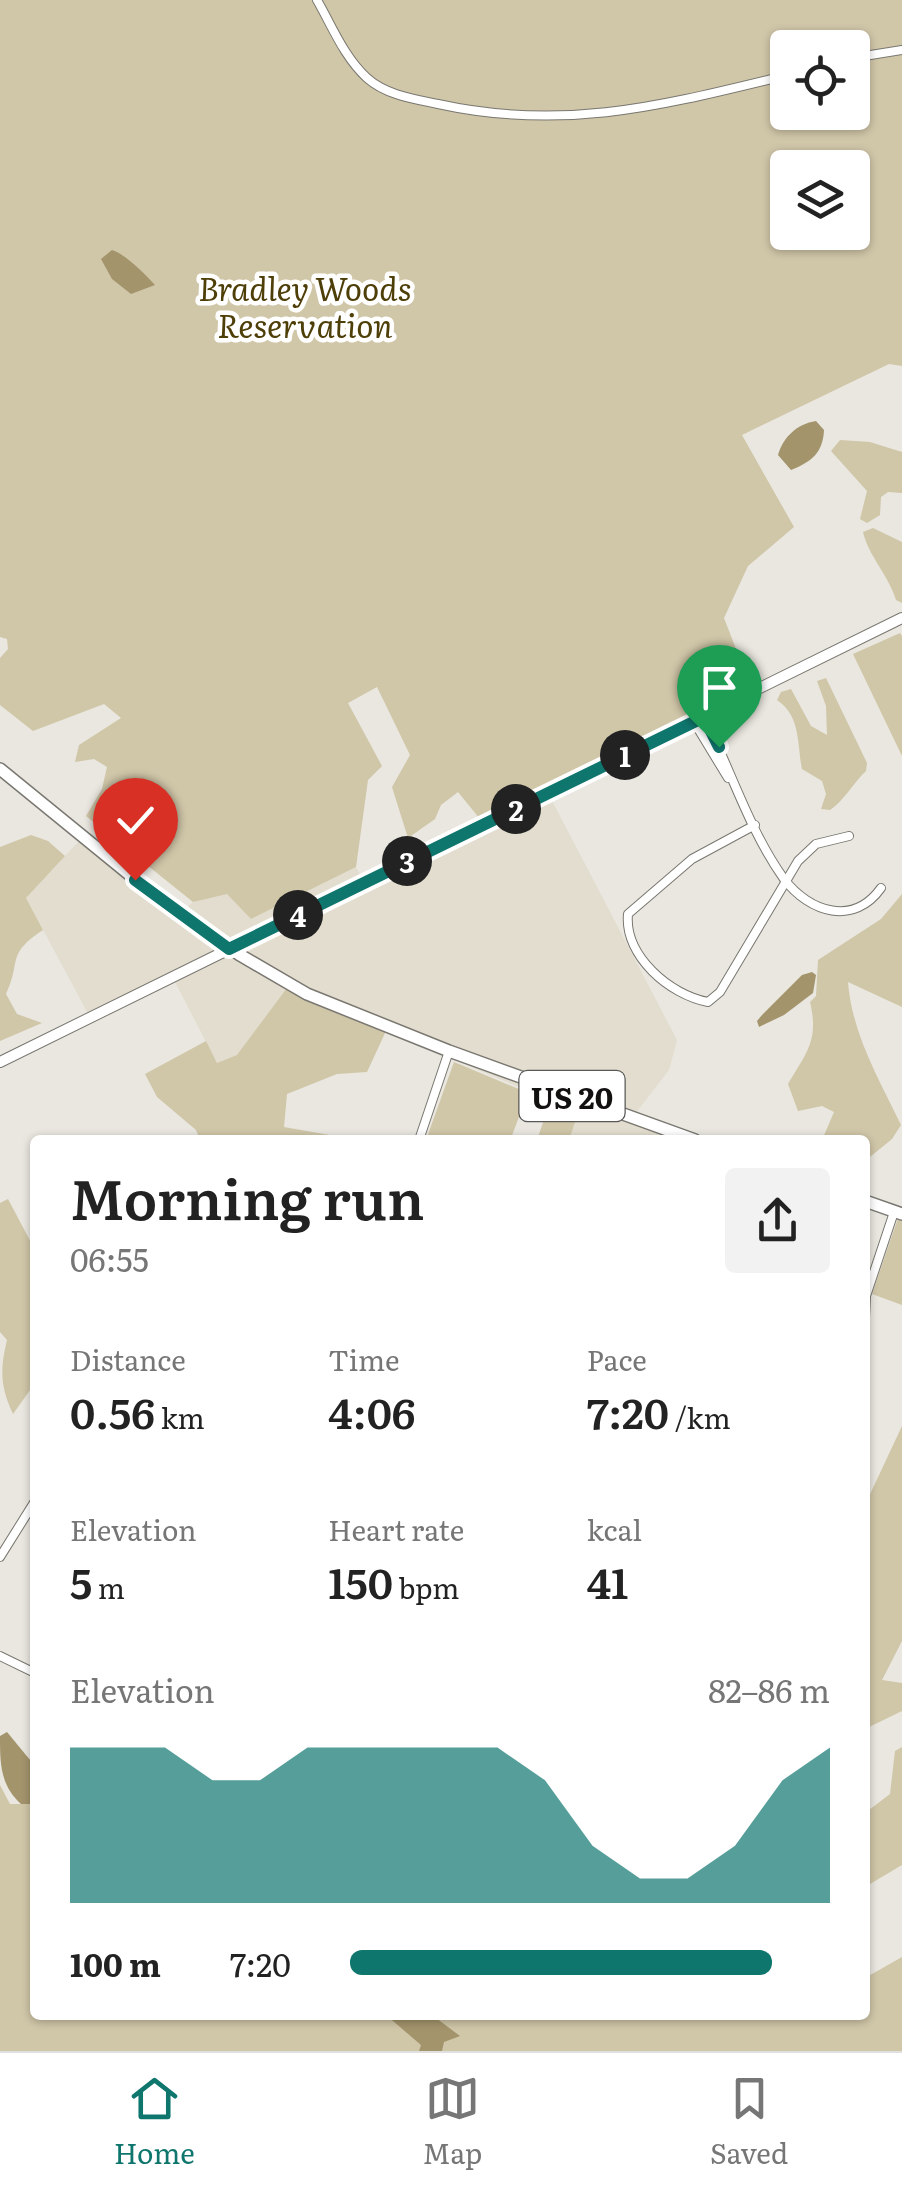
<!DOCTYPE html>
<html lang="en">
<head>
<meta charset="utf-8">
<style>
  body { margin:0; font-family:Literata,serif; background:#f2f2f2; color:#222; height:100vh; display:flex; flex-direction:column; font-size:38px; white-space:nowrap }
  * { box-sizing:border-box; margin:0 }
  p { font-size:32px; color:#767676 }
  .icon { flex:none; width:55px; height:55px; fill:none; stroke:currentColor; stroke-width:2; stroke-linecap:round; stroke-linejoin:round }
  .map { position:relative; flex:1; overflow:hidden }
  .sheet { position:absolute; left:30px; top:1135px; width:840px; height:885px; display:flex; flex-direction:column; background:#fff; border-radius:10px; box-shadow:0 2px 8px #0004 }
  .sheet>* { flex:none }
  .buttons { position:absolute; left:770px; top:30px; display:grid; gap:20px }
  .buttons a { display:grid; place-items:center; width:100px; height:100px; border-radius:10px; background:#fff; box-shadow:0 2px 8px #0004; font-size:50px }
  .pin { position:absolute; display:grid; place-items:center; width:85px; height:85px; color:#fff; margin:-102px -42px; border-radius:50% 50% 50% 0; rotate:-45deg; box-shadow:0 0 10px #0007 }
  .pin .icon { rotate:45deg }
  .km { position:absolute; width:50px; height:50px; margin:-25px; border-radius:50%; background:#222; color:#fff; font-size:28px; line-height:50px; text-align:center }
  .round { display:grid; place-items:center; flex:none; width:105px; height:105px; border-radius:10px; background:#f2f2f2 }
  .summary { display:flex; align-items:center; justify-content:space-between; height:170px; padding:0 40px }
  h1 { font-size:55px; font-weight:600; line-height:75px }
  .stats { display:grid; grid-template-columns:repeat(3,1fr); gap:15px; height:170px; padding:10px 40px }
  .stats div { display:grid; align-content:center }
  .stats b { font-size:42px; font-weight:600 }
  .stats small { font-size:28px; font-weight:400 }
  .stats p { font-size:28px }
  .chart { height:280px; padding:20px 40px }
  .chart p { display:flex; justify-content:space-between }
  .chart svg { width:100%; height:180px; margin-top:10px; fill:#0f766e; opacity:.7 }
  ul { padding:0 40px; list-style:none; font-size:32px }
  li { display:grid; grid-template-columns:160px 120px 1fr; align-items:center; height:75px }
  li i { height:25px; border-radius:12px; background:#0f766e }
  .menu { display:flex; justify-content:space-around; align-items:center; height:140px; border-top:2px solid #e0e0e0; background:#fff; font-size:28px; color:#767676 }
  .menu a { display:grid; justify-items:center; gap:5px }
  .menu .current { color:#0f766e }
  .map>svg:first-child { display:block }
  .built { fill:#e2ddce }
  .green { fill:#d0c6a8; fill-rule:evenodd }
  .water { fill:#a3946c }
  .lines { fill:none; stroke-linecap:round; stroke-linejoin:round }
  .street-casing { stroke:#797770; stroke-width:10 }
  .secondary-casing { stroke:#797770; stroke-width:12 }
  .primary-casing { stroke:#797770; stroke-width:14 }
  .street { stroke:#fff; stroke-width:8 }
  .secondary { stroke:#fff; stroke-width:10 }
  .primary { stroke:#fff; stroke-width:11 }
  .route-casing { stroke:#fff; stroke-width:20 }
  .route { stroke:#0f766e; stroke-width:12 }
  .labels { text-anchor:middle; dominant-baseline:central; stroke-width:9; stroke-linejoin:round; paint-order:stroke }
  .shield { fill:#fff; stroke:#595857; stroke-width:2.5 }
  .shield-label { font-size:30px; font-weight:bold; fill:#12110f }
  .park-label { font-size:32px; font-style:italic; fill:#4e3e08; stroke:#fff }
</style>
</head>
<body>
<div class="map">
<svg width="902" height="2051" viewBox="0 0 902 2051">
  <rect width="100%" height="100%" fill="#e9e7df"/>
  <polygon class="built" points="550,797 677,1040 669,1070 635,1114 670,1127 668,1140 569,1140 578,1112 386,1031 237,1055 217,1063 174,980 92,1021 26,898 79,841 178,915 193,902 227,893 251,919 356,867 367,887"/>
  <g class="green">
    <path d="M0,0H902V366L889,364L742,435L794,527L748,566L724,618L743,667L744,690L480,819L458,792L441,805L435,819L408,838L392,787L410,755L377,687L348,703L382,766L368,780L356,867L251,919L227,894L193,902L86,816L102,789L107,767L94,759L75,762L79,745L121,718L104,704L33,731L0,705V658L8,649L7,639L0,637ZM788,48H852V112H788ZM788,168H852V232H788Z"/>
    <polygon points="840,440 870,442 902,452 902,493 888,492 881,497 880,515 867,523 860,519 867,491 831,451"/>
    <path d="M873,528L902,542V603L896,600C889,576 868,555 863,532Z"/>
    <polygon points="900,633 902,636 902,756 853,654"/>
    <path d="M826,678L867,763L866,771C853,783 844,801 830,810L821,809L826,794L822,781L802,769C797,744 801,716 777,700L781,692L791,689L811,726L827,735L826,706L817,681Z"/>
    <path d="M31,835L48,841L65,856L26,898L43,930C5,955 22,961 6,994L17,1014L42,1023L0,1041V847Z"/>
    <path d="M902,894V1007L848,982C852,1034 879,1079 901,1125L892,1139L865,1161V1140H822L834,1112L822,1106L798,1111L788,1084C807,1052 819,1040 810,1002L816,996L818,960L881,919Z"/>
    <polygon points="287,988 386,1031 367,1072 337,1074 287,1094 284,1127 358,1140 200,1140 196,1130 157,1097 145,1074 206,1041 217,1063 237,1055"/>
    <polygon points="454,1062 528,1093 511,1138 515,1140 426,1140"/>
    <polygon points="550,1102 578,1113 569,1140 537,1140"/>
    <path d="M8,1199L35,1250V1383L13,1414C0,1386 0,1370 7,1340L0,1332V1203Z"/>
    <polygon points="898,1218 902,1219 902,1305 872,1294"/>
    <polygon points="902,1426 902,1641 882,1680 902,1683 902,1711 865,1729 865,1505"/>
    <polygon points="902,1747 902,1865 865,1887 865,1813 890,1794 895,1751"/>
    <polygon points="0,1785 10,1804 35,1804 35,2015 865,2015 865,1978 902,1957 902,2051 0,2051"/>
  </g>
  <g class="water">
    <path d="M112,250C125,254 145,274 155,285L131,294L112,279L101,259Z"/>
    <path d="M816,421L824,430C823,453 811,462 791,470L778,455C783,437 797,424 816,421Z"/>
    <polygon points="812,972 816,975 813,993 784,1015 759,1027 757,1021 762,1015 802,975"/>
    <path d="M7,1732L35,1766V1804H21C0,1785 0,1763 0,1736Z"/>
    <polygon points="386,2015 432,2015 460,2036 444,2042 442,2051 419,2051 421,2045"/>
  </g>
  <g class="lines">
    <g class="street-casing">
      <g id="street">
        <path d="M317,0C332,26 344,57 367,78C386,95 414,99 438,104C566,132 664,105 788,75"/>
        <polyline points="852,58 902,50"/>
        <path d="M704,717C731,770 749,830 784,879C810,913 854,926 881,888"/>
        <polyline points="694,722 728,778"/>
        <path d="M755,825L692,859L628,914C624,956 670,995 708,1002L720,992L798,861L816,844L849,836"/>
        <polyline points="419,1140 449,1051"/>
        <polyline points="865,1318 866,1296 894,1212"/>
        <polyline points="0,1557 35,1501"/>
        <polyline points="0,1656 35,1673"/>
      </g>
    </g>
    <g class="secondary-casing">
      <polyline id="secondary" points="0,1062 902,618"/>
    </g>
    <g class="primary-casing">
      <g id="primary">
        <polyline points="0,769 135,879 240,955 307,994 449,1051 695,1140"/>
        <polyline points="865,1201 902,1214"/>
      </g>
    </g>
    <use href="#street" class="street"/>
    <use href="#secondary" class="secondary"/>
    <use href="#primary" class="primary"/>
  </g>
  <g class="lines">
    <g class="route-casing">
      <polyline id="route" points="135,880 229,949 704,717 719,747"/>
    </g>
    <use href="#route" class="route"/>
  </g>
  <g class="labels">
    <rect class="shield" x="519.5" y="1071" width="105" height="50" rx="8"/>
    <g class="shield-label">
      <text x="572" y="1096">US 20</text>
    </g>
    <g class="park-label">
      <text x="305" y="287">Bradley Woods<tspan x="305" dy="37">Reservation</tspan></text>
    </g>
  </g>
</svg>
<div class="buttons">
<a><svg class="icon" aria-label="locate" viewBox="0 0 24 24"><circle cx="12" cy="12" r="6"/><path d="M12 2v4M12 18v4M2 12h4M18 12h4"/></svg></a>
<a><svg class="icon" aria-label="layers" viewBox="0 0 24 24"><path d="M12 4l9 5-9 5-9-5zM3 14l9 5 9-5"/></svg></a>
</div>
<div class="pin" style="left:719px;top:747px;background:#1e9e55"><svg class="icon" aria-label="arrive" viewBox="0 0 24 24"><path d="M6 21V4h12l-3 4 3 4H6"/></svg></div>
<div class="pin" style="left:135px;top:880px;background:#d93025"><svg class="icon" aria-label="check" viewBox="0 0 24 24"><path d="M5 12l5 5 9-10"/></svg></div>
<b class="km" style="left:625px;top:755px">1</b>
<b class="km" style="left:516px;top:809px">2</b>
<b class="km" style="left:407px;top:861px">3</b>
<b class="km" style="left:298px;top:915px">4</b>
<section class="sheet">
<div class="summary"><div><h1>Morning run</h1><p>06:55</p></div><a class="round"><svg class="icon" aria-label="share" viewBox="0 0 24 24"><path d="M12 15V3M7 8l5-5 5 5M5 13v7h14v-7"/></svg></a></div>
<div class="stats">
<div><p>Distance</p><b>0.56<small> km</small></b></div>
<div><p>Time</p><b>4:06</b></div>
<div><p>Pace</p><b>7:20<small> /km</small></b></div>
</div>
<div class="stats">
<div><p>Elevation</p><b>5<small> m</small></b></div>
<div><p>Heart rate</p><b>150<small> bpm</small></b></div>
<div><p>kcal</p><b>41</b></div>
</div>
<div class="chart"><p><span>Elevation</span>82–86 m</p>
<svg viewBox="0 0 160 44" preserveAspectRatio="none"><path d="M0 44V6L10 6L20 6L30 14L40 14L50 6L60 6L70 6L80 6L90 6L100 14L110 30L120 38L130 38L140 30L150 14L160 6V44z"/></svg>
</div>
<ul>
<li><b>100 m</b>7:20<i style="width:88%"></i></li>
</ul>
</section>
</div>
<nav class="menu">
<a class="current"><svg class="icon" aria-label="home" viewBox="0 0 24 24"><path d="M3 11l9-7 9 7M6 9v11h12V9"/></svg>Home</a>
<a><svg class="icon" aria-label="map" viewBox="0 0 24 24"><path d="M3 6l6-2 6 2 6-2v14l-6 2-6-2-6 2zM9 4v14M15 6v14"/></svg>Map</a>
<a><svg class="icon" aria-label="saved" viewBox="0 0 24 24"><path d="M7 4h10v16l-5-4-5 4z"/></svg>Saved</a>
</nav>
</body>
</html>
